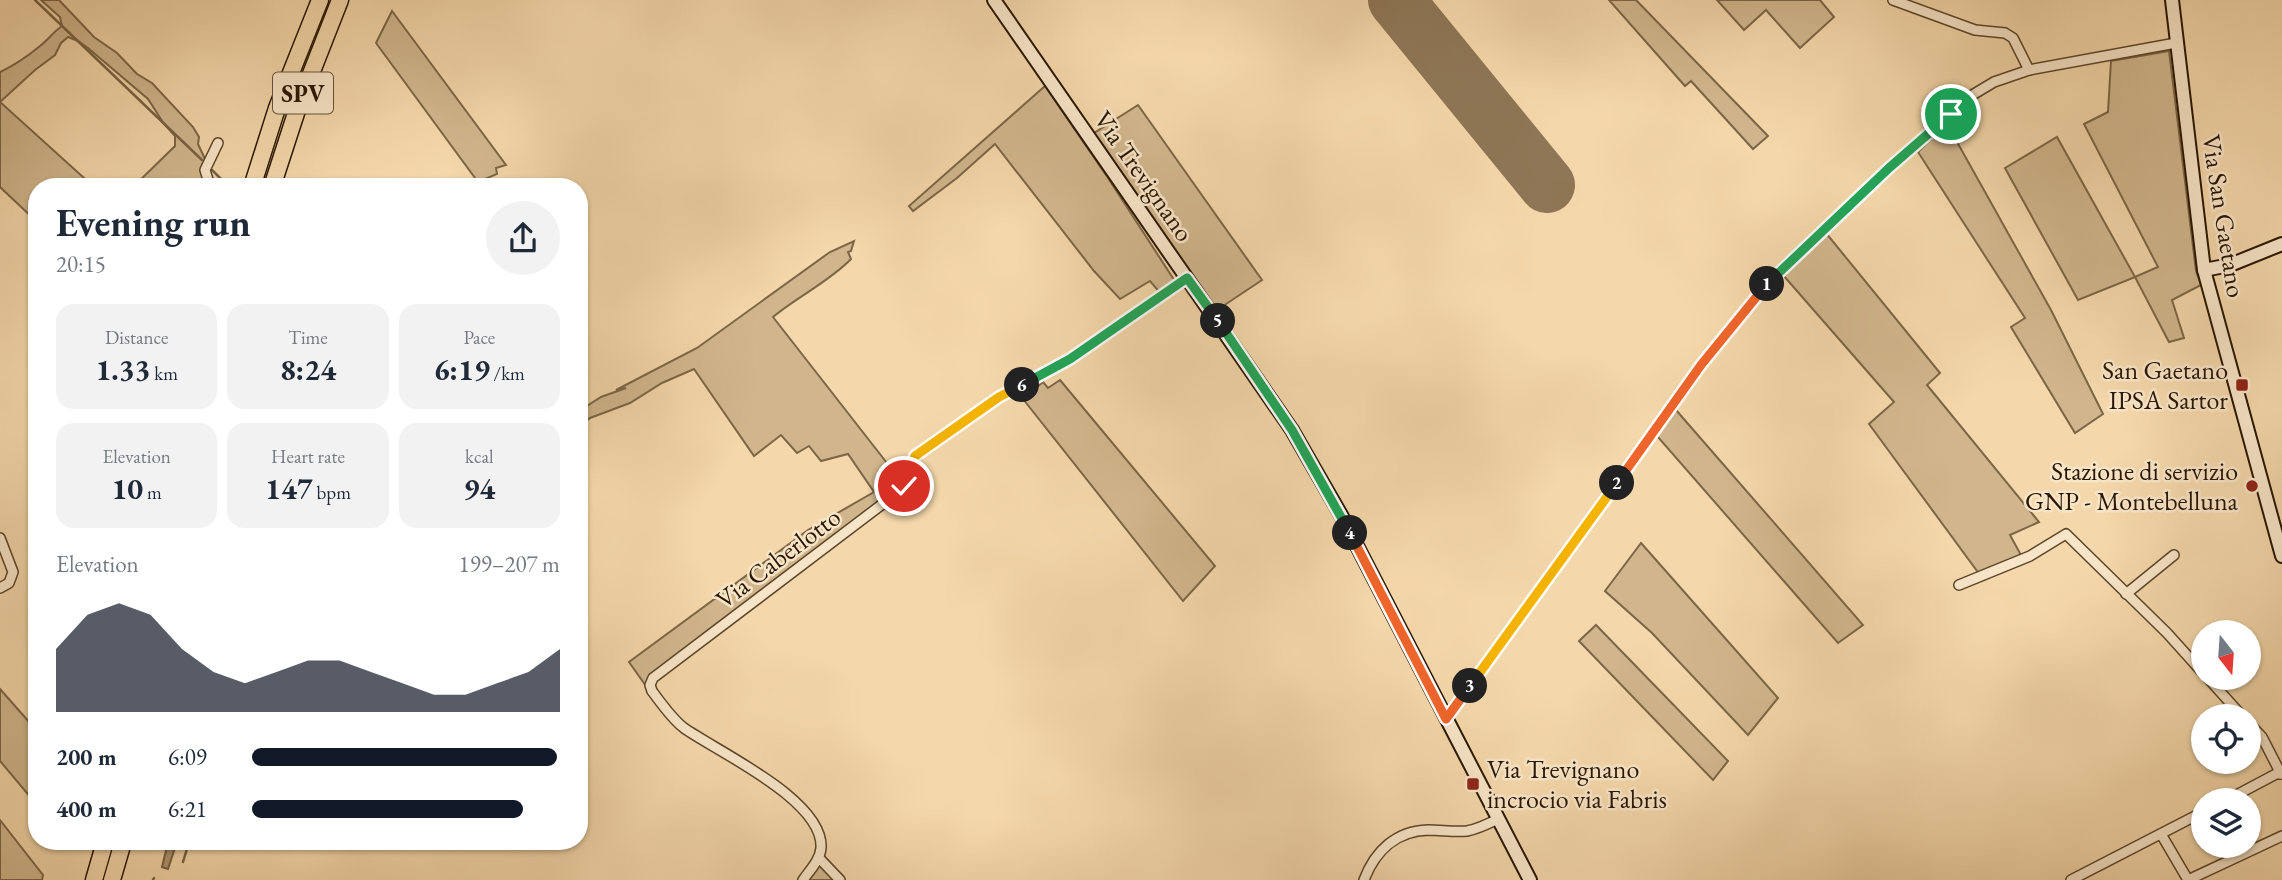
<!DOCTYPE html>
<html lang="en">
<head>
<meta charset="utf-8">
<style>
  body { margin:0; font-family:"EB Garamond",serif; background:#f2f2f3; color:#1f2937; height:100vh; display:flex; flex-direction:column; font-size:26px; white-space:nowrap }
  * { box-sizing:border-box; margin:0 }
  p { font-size:23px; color:#747a83 }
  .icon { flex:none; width:38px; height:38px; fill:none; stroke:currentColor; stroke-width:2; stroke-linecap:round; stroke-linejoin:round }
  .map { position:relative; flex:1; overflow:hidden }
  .panel { position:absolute; left:28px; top:178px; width:560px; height:672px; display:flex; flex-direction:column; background:#fff; border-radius:28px; box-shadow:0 2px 5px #0004 }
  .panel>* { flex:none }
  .needle { width:46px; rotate:163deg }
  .buttons { position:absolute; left:2191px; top:620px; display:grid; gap:14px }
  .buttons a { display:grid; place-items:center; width:70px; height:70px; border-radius:50%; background:#fff; box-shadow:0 2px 5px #0004; font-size:35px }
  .pin { position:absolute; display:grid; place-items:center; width:60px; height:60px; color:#fff; margin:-30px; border:4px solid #fff; border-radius:50%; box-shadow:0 2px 7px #0007 }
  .km { position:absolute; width:35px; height:35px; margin:-18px; border-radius:50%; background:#222; color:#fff; font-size:19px; line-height:35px; text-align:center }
  .round { display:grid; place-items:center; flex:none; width:74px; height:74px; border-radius:37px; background:#f2f2f3 }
  .head { display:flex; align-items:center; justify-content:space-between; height:119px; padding:0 28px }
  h1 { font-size:38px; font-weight:700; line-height:52px }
  .stats { display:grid; grid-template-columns:repeat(3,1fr); gap:10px; height:119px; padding:7px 28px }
  .stats div { display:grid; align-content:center; border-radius:18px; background:#f2f2f3; text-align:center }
  .stats b { font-size:30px; font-weight:700 }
  .stats small { font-size:19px; font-weight:400 }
  .stats p { font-size:19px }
  .chart { height:196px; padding:14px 28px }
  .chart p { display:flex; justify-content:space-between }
  .chart svg { width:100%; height:126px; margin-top:7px; fill:#111827; opacity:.7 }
  ul { padding:0 28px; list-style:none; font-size:23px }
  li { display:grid; grid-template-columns:112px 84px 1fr; align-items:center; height:52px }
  li i { height:18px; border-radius:9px; background:#111827 }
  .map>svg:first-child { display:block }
  .green { fill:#d1b68d; stroke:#7c6647; stroke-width:2 }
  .water { fill:#af9571; stroke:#796244; stroke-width:2 }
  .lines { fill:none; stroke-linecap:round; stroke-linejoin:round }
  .stream { stroke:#796244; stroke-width:2.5 }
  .runway { stroke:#8e7656; stroke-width:56 }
  .street-casing { stroke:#5b462b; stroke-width:12 }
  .secondary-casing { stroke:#281601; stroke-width:16 }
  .highway-casing { stroke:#281601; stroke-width:19 }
  .street { stroke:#f8e5c8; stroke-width:9 }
  .secondary { stroke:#f8e5c8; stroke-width:12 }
  .highway { stroke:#f4d7aa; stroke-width:16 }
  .split-1-casing { stroke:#fff; stroke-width:14 }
  .split-2-casing { stroke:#fff; stroke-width:14 }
  .split-3-casing { stroke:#fff; stroke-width:14 }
  .split-4-casing { stroke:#fff; stroke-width:14 }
  .split-5-casing { stroke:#fff; stroke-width:14 }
  .split-6-casing { stroke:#fff; stroke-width:14 }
  .split-7-casing { stroke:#fff; stroke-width:14 }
  .split-1 { stroke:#22a559; stroke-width:9 }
  .split-2 { stroke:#f0652b; stroke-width:9 }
  .split-3 { stroke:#f5b400; stroke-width:9 }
  .split-4 { stroke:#f0652b; stroke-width:9 }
  .split-5 { stroke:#22a559; stroke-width:9 }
  .split-6 { stroke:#22a559; stroke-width:9 }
  .split-7 { stroke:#f5b400; stroke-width:9 }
  .poi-dot { fill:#8f2418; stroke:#f8e5c8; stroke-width:2.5 }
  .labels { text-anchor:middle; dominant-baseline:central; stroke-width:5; stroke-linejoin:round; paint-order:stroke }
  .shield { fill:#f8e5c8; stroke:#66543d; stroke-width:2 }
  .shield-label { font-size:24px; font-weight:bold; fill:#281601 }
  .street-label { font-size:26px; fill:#281601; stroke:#f8e5c8 }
  .poi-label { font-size:26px; fill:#281601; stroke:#f8e5c8; text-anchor:end }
</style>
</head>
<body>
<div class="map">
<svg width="2282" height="880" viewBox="0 0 2282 880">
  <rect width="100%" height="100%" fill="#f4d7aa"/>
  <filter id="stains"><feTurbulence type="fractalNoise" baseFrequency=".00286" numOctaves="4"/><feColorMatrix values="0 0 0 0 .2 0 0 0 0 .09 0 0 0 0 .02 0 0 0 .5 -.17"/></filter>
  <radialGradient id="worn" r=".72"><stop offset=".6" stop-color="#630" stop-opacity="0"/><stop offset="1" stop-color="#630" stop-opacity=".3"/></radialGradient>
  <g class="green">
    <path d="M41,0H59L94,37L117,53L137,74L152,83L193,127L199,137L198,144L205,159L202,187H133L175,146V136L164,124L148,99L88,48L78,41L68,37L61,43L55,55L35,70L0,102L94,187H37V222L0,187V72C15,65 28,56 40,46C48,40 53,32 62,26L60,17Z"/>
    <polygon points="1609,0 1636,0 1768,136 1753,149 1691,81 1685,86"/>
    <polygon points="1717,0 1820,0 1834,17 1800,48 1766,10 1744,30"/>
    <polygon points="392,11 506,165 496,168 497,174 478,182 376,43"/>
    <polygon points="2169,51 2196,271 2201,285 2172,300 2184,338 2169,342 2135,277 2078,300 2005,168 2057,137 2135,277 2158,267 2084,124 2108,112 2111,61"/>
    <polygon points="1045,86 1108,178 1180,289 1162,295 1150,281 1120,299 1094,271 995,144 957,178 913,211 909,206"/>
    <path d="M1138,105L1262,280L1217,310C1171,255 1136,192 1094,133Z"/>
    <polygon points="1947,124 2051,310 2103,414 2075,433 2011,327 2025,318 1918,152"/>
    <polygon points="1826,233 1940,373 1927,385 2039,522 2010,535 2022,557 1980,575 1869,424 1894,402 1783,275"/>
    <path d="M854,241L851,251L848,252L851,259C830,281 797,297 773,317L908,490L646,686L629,662L808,530L874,492L848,454L821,461L809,446L797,453L781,435L754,456L694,369L662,383L630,403L590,418L579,427V411L601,397L626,388L616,390L697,348L830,252Z"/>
    <polygon points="1060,380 1215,566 1183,601 1023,399 1043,382 1048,388"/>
    <polygon points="1676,410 1863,625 1838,643 1657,436"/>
    <polygon points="1641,543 1778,698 1748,735 1652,633 1605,591"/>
    <polygon points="1596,625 1728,761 1713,780 1579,641"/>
    <polygon points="0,689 37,731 37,805 0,761"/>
    <polygon points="0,820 43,875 42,880 0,880"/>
    <polygon points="822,856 844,880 803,880"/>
  </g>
  <polygon class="water" points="168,842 177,842 168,869 162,867"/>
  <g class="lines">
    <g class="stream">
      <polyline points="35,0 202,160"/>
      <polyline points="212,170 229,187"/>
      <polyline points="183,862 189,842"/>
      <polyline points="153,880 154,878"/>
    </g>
    <polyline class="runway" points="1396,0 1547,185"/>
    <g class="street-casing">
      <g id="street">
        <polyline points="1893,0 1975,30 2005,33 2013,38 2029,70"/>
        <polyline points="213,187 209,183 205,170 218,143"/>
        <polyline points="0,538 13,572 9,583 0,588"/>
        <polyline points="1959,585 2030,556 2066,534 2167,633 2203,673"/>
        <polyline points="2126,594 2174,555"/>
        <polyline points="2207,677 2242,716"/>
        <polyline points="1446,719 1701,365 1769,281 1889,168 1969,97 1994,82 2029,70 2176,43"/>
        <polyline points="2249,723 2262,737 2281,774"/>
        <polyline points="2227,800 2276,774 2282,774"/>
        <polyline points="2161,834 2188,880"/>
        <polyline points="819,858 840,880"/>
        <path d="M803,880C810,870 820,860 821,848C824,800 718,752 684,728C672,719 661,703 652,691L650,685L653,678L901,490L907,481L911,463L921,451L999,397L1070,359L1187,278"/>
        <path d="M1364,880C1375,851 1396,831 1428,830C1441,830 1454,832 1467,831C1478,829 1488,824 1498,819"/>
        <polyline points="2071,880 2203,812"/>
        <polyline points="2188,880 2282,836"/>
      </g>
    </g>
    <g class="secondary-casing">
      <g id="secondary">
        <polyline points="994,0 1292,430 1341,515 1530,880"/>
        <polyline points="2172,0 2204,270 2282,556"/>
        <polyline points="2204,270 2230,265 2282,244"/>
      </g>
    </g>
    <g class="highway-casing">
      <g id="highway">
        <polyline points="252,187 277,108 320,0"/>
        <polyline points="272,187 298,107 340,0"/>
        <polyline points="94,880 105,842"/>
        <polyline points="112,880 123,842"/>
      </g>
    </g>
    <use href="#street" class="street"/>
    <use href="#secondary" class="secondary"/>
    <use href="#highway" class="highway"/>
  </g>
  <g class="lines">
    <g class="split-1-casing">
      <polyline id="split-1" points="1767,284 1889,168 1951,114"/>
    </g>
    <g class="split-2-casing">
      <polyline id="split-2" points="1617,483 1701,365 1767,284"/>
    </g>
    <g class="split-3-casing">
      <polyline id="split-3" points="1470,686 1617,483"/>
    </g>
    <g class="split-4-casing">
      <polyline id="split-4" points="1350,533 1446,719 1470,686"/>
    </g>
    <g class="split-5-casing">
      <polyline id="split-5" points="1218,321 1292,430 1350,533"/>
    </g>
    <g class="split-6-casing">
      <polyline id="split-6" points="1022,385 1070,359 1187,278 1218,321"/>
    </g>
    <g class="split-7-casing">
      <polyline id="split-7" points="904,486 915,456 999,397 1022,385"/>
    </g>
    <use href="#split-1" class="split-1"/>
    <use href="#split-2" class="split-2"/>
    <use href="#split-3" class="split-3"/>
    <use href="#split-4" class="split-4"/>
    <use href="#split-5" class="split-5"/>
    <use href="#split-6" class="split-6"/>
    <use href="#split-7" class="split-7"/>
  </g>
  <g class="poi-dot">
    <rect x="2235" y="378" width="14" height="14" rx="3.5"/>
    <circle cx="2252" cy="486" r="7"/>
    <rect x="1466" y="777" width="14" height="14" rx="3.5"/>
  </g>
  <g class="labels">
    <rect class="shield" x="273" y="72.5" width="60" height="41" rx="5"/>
    <g class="shield-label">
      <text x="303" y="93">SPV</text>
    </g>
    <g class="street-label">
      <text transform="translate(1144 176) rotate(55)">Via Trevignano</text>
      <text transform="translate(2224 216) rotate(81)">Via San Gaetano</text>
      <text transform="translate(778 558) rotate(-37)">Via Caberlotto</text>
    </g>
    <g class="poi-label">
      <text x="2228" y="370">San Gaetano<tspan x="2228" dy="30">IPSA Sartor</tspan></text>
      <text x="2238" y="471">Stazione di servizio<tspan x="2238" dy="30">GNP - Montebelluna</tspan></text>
      <text x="1487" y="769" text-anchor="start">Via Trevignano<tspan x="1487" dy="30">incrocio via Fabris</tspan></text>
    </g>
  </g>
  <rect width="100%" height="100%" filter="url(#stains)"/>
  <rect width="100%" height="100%" fill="url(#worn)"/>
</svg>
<div class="buttons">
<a><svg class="needle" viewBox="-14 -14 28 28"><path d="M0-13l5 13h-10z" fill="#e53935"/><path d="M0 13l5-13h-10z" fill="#747a83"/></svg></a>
<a><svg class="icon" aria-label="locate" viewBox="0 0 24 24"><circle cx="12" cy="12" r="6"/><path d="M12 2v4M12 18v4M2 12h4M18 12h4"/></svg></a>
<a><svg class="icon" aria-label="layers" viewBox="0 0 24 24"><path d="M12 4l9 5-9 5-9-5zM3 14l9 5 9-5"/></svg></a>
</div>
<div class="pin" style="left:1951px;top:114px;background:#1e9e55"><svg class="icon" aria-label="arrive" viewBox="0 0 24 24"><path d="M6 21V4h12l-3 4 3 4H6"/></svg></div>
<div class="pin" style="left:904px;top:486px;background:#d93025"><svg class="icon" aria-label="check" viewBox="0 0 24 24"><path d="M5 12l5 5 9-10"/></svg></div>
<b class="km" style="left:1767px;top:284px">1</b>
<b class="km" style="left:1617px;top:483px">2</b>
<b class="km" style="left:1470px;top:686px">3</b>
<b class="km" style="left:1350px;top:533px">4</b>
<b class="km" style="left:1218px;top:321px">5</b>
<b class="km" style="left:1022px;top:385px">6</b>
<section class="panel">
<div class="head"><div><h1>Evening run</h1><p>20:15</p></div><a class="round"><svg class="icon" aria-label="share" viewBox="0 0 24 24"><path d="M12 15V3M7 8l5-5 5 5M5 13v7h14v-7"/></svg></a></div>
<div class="stats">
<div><p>Distance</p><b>1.33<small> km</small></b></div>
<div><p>Time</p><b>8:24</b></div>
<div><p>Pace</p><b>6:19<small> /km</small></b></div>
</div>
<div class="stats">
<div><p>Elevation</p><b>10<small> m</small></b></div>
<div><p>Heart rate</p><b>147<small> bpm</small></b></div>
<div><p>kcal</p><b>94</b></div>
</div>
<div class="chart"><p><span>Elevation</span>199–207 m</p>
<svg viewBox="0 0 160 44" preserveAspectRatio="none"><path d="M0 44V22L10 10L20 6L30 10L40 22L50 30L60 34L70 30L80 26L90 26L100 30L110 34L120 38L130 38L140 34L150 30L160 22V44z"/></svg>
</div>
<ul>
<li><b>200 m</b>6:09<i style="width:99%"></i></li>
<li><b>400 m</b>6:21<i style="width:88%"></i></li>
</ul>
</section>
</div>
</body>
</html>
